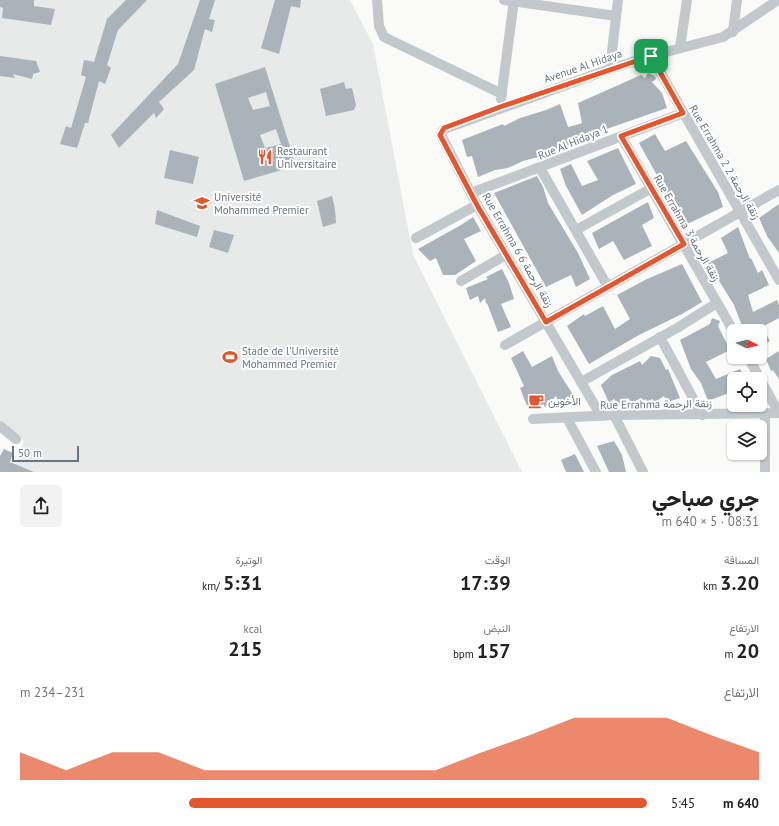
<!DOCTYPE html>
<html lang="ar">
<head>
<meta charset="utf-8">
<style>
  body { margin:0; font-family:"PT Sans",Vazirmatn,sans-serif; background:#f2f2f2; color:#222; direction:rtl; height:100vh; display:flex; flex-direction:column; font-size:15px; white-space:nowrap }
  * { box-sizing:border-box; margin:0 }
  p { font-size:13px; color:#767676 }
  .icon { flex:none; width:22px; height:22px; fill:none; stroke:currentColor; stroke-width:2; stroke-linecap:round; stroke-linejoin:round }
  .map { position:relative; height:472px; overflow:hidden; direction:ltr }
  .drawer { display:flex; flex-direction:column; background:#fff; flex:1 }
  .drawer>* { flex:none }
  .needle { width:26px; rotate:96deg }
  .tools { position:absolute; left:727px; top:324px; display:grid; gap:8px }
  .tools a { display:grid; place-items:center; width:40px; height:40px; border-radius:6px; background:#fff; box-shadow:0 1px 3px #0004; font-size:20px }
  .scale { position:absolute; left:12px; bottom:10px; width:67px; box-sizing:border-box; padding-left:4px; border:2px solid #657683; border-top:0; font-size:11px; line-height:14px; white-space:nowrap; color:#657683; -webkit-text-stroke:3px #fff; paint-order:stroke }
  .pin { position:absolute; display:grid; place-items:center; width:34px; height:34px; color:#fff; margin:-17px; border-radius:8px; box-shadow:0 2px 6px #0006 }
  .round { display:grid; place-items:center; flex:none; width:42px; height:42px; border-radius:6px; background:#f2f2f2 }
  .head { display:flex; align-items:center; justify-content:space-between; height:68px; padding:0 20px }
  h1 { font-size:22px; font-weight:800; line-height:30px }
  .metrics { display:grid; grid-template-columns:repeat(3,1fr); gap:6px; height:68px; padding:4px 20px }
  .metrics div { display:grid; align-content:center }
  .metrics b { font-size:20px; font-weight:800 }
  .metrics small { font-size:11px; font-weight:400 }
  .metrics p { font-size:11px }
  .chart { height:112px; padding:8px 20px }
  .chart p { display:flex; justify-content:space-between }
  .chart svg { width:100%; height:72px; margin-top:4px; fill:#e4572e; opacity:.7 }
  ul { padding:0 20px; list-style:none; font-size:13px }
  li { display:grid; grid-template-columns:64px 48px 1fr; align-items:center; height:30px }
  li i { height:10px; border-radius:5px; background:#e4572e }
  .map>svg:first-child { display:block }
  .built { fill:#e8e9e9 }
  .building { fill:#aab3b9; fill-rule:evenodd }
  .lines { fill:none; stroke-linecap:round; stroke-linejoin:round }
  .minor { stroke:#c3c8cc; stroke-width:10 }
  .route-casing { stroke:#fff; stroke-width:8 }
  .route { stroke:#e4572e; stroke-width:5 }
  .labels { text-anchor:middle; dominant-baseline:central; stroke-width:4; stroke-linejoin:round; paint-order:stroke }
  .street-label { font-size:11px; fill:#657683; stroke:#fff }
  .poi-label { font-size:11px; fill:#657683; stroke:#fff; text-anchor:start }
</style>
</head>
<body>
<div class="map">
<svg width="779" height="472" viewBox="0 0 779 472">
  <rect width="100%" height="100%" fill="#fafaf8"/>
  <polygon class="built" points="0,0 350,0 373,44 413,255 522,472 13,472 24,441 0,420"/>
  <g class="building">
    <polygon points="0,0 34,0 34,6 55,9 51,25 2,18 3,8 0,7"/>
    <polygon points="126,0 147,0 118,30 107,65 111,68 105,84 99,81 88,123 85,123 77,148 60,144 66,126 71,128 86,77 81,75 84,60 94,62 107,19"/>
    <polygon points="200,0 215,0 209,19 215,20 212,32 205,29 194,70 159,102 164,109 156,118 154,113 119,148 111,135 178,64"/>
    <polygon points="275,0 301,0 300,8 291,6 279,54 261,48"/>
    <polygon points="0,56 36,61 40,72 33,74 32,79 13,74 15,78 0,76"/>
    <path d="M265,67L296,166L244,181L215,84ZM266,92L270,106L253,110L248,98ZM276,129L281,144L265,148L260,135Z"/>
    <polygon points="648,73 655,76 656,79 652,82 662,93 667,108 595,133 553,153 523,161 508,168 495,170 478,177 472,156 467,157 462,140 503,124 504,126 520,118 546,110 560,104 568,127 576,125 582,123 578,103 641,75 645,78"/>
    <polygon points="344,82 346,89 352,88 356,105 354,110 326,116 320,89"/>
    <polygon points="655,134 665,151 686,141 718,192 723,207 683,226 678,213 639,143"/>
    <polygon points="618,148 636,184 613,195 582,215 566,186 560,169 571,164 582,186 598,180 587,161"/>
    <polygon points="170,150 199,157 193,184 164,178"/>
    <polygon points="537,176 543,187 548,203 578,253 590,279 576,287 571,275 546,287 494,193"/>
    <polygon points="332,196 335,209 336,223 323,227 317,201"/>
    <polygon points="648,202 654,218 642,225 652,246 624,260 613,241 599,249 592,233"/>
    <polygon points="779,204 779,253 767,236 759,218"/>
    <polygon points="157,210 200,226 197,237 155,224"/>
    <polygon points="473,217 481,231 464,239 476,261 455,275 443,275 436,258 430,261 418,249 461,225"/>
    <polygon points="738,227 750,259 751,258 758,273 762,270 769,285 748,295 753,312 777,300 779,305 779,318 762,327 770,341 760,347 760,331 744,331 734,305 708,263 728,253 721,238"/>
    <polygon points="214,230 234,235 228,253 209,247"/>
    <polygon points="682,264 702,302 682,314 639,335 589,364 567,326 584,314 585,316 603,306 615,329 630,319 617,295 647,279"/>
    <polygon points="502,269 509,283 514,299 501,304 511,327 498,332 487,303 486,304 485,298 480,303 478,296 470,300 466,288 488,279 486,277"/>
    <polygon points="712,318 720,321 718,326 730,350 706,362 716,379 740,369 746,379 734,379 734,391 708,401 701,383 691,369 680,340 710,324"/>
    <polygon points="523,351 532,367 552,356 558,371 575,398 560,405 556,396 545,407 543,404 537,408 534,402 527,406 520,388 524,386 511,358"/>
    <polygon points="779,351 779,379 773,370 771,371 766,359"/>
    <polygon points="651,356 660,358 666,370 668,369 680,398 668,402 664,396 655,402 652,399 647,402 646,399 643,401 641,398 632,403 628,398 619,404 614,399 609,403 601,385 612,375 640,361 642,365"/>
    <polygon points="614,441 622,455 626,472 609,472 597,446"/>
    <polygon points="4,449 13,453 10,462 34,472 0,472 0,456"/>
    <polygon points="575,454 584,472 566,472 561,460"/>
  </g>
  <g class="lines">
    <g class="minor">
      <polyline points="377,0 379,26 384,37 502,94"/>
      <polyline points="504,0 616,16"/>
      <polyline points="733,32 737,0"/>
      <polyline points="680,48 687,0"/>
      <polyline points="651,56 779,280"/>
      <polyline points="610,69 618,0"/>
      <polyline points="501,99 514,0"/>
      <polyline points="621,136 734,332"/>
      <polyline points="540,168 608,287"/>
      <polyline points="471,193 683,113"/>
      <polyline points="576,230 650,189"/>
      <polyline points="416,238 477,205"/>
      <polyline points="461,281 506,255"/>
      <polyline points="660,337 702,415"/>
      <polyline points="505,345 779,190"/>
      <polyline points="581,382 677,328 717,303"/>
      <polyline points="614,415 643,472"/>
      <polyline points="601,416 477,205 441,135 444,129 610,69 651,56 723,37 778,0"/>
      <polyline points="567,418 596,472"/>
      <polyline points="533,419 614,415 779,413 748,357"/>
      <polyline points="0,426 16,439"/>
      <polyline points="765,472 765,413"/>
    </g>
  </g>
  <g class="lines">
    <g class="route-casing">
      <polygon id="route" points="651,56 683,113 621,136 684,244 546,322 477,205 440,135 444,128 500,107"/>
    </g>
    <use href="#route" class="route"/>
  </g>
  <defs>
    <g id="restaurant-bare" transform="scale(1.2)"><path d="M-5-6h1v4h1v-4h1v4h1v-4h1v5L-1.5 .5V6h-2V.5L-5-1ZM5-6V6H3V1.5H1.5Q1.5-4 5-6Z" fill="#e4572e" stroke="#fff" stroke-width="2.5" paint-order="stroke"/></g>
    <g id="university-bare" transform="scale(1.2)"><path d="M0-5L7-2L0 1L-7-2ZM-4 1L0 2.5L4 1V4Q0 6-4 4Z" fill="#e4572e" stroke="#fff" stroke-width="2.5" paint-order="stroke"/></g>
    <g id="stadium-bare" transform="scale(1.2)"><path d="M0-5a6.5 5 0 1 0 0 10a6.5 5 0 1 0 0-10ZM-3.5-1.8h7v3.6h-7Z" fill="#e4572e" stroke="#fff" stroke-width="2.5" paint-order="stroke"/></g>
    <g id="cafe-bare" transform="scale(1.2)"><path d="M-5.5-4.5H6V0H3Q3 3.5 0 3.5H-2.5Q-5.5 3.5-5.5 0ZM3-3.2v2h1.7v-2ZM-6 4.5H4V6H-6Z" fill="#e4572e" stroke="#fff" stroke-width="2.5" paint-order="stroke"/></g>
  </defs>
  <g fill-rule="evenodd">
    <use href="#restaurant-bare" x="265" y="157"/>
    <use href="#university-bare" x="202" y="203"/>
    <use href="#stadium-bare" x="230" y="357"/>
    <use href="#cafe-bare" x="536" y="401"/>
  </g>
  <g class="labels">
    <g class="street-label">
      <text transform="translate(583 66) rotate(-19)">Avenue Al Hidaya</text>
      <text transform="translate(573 142) rotate(-22)">Rue Al Hidaya 1</text>
      <text transform="translate(725 162) rotate(60)">Rue Errahma 2 2 زنقة الرحمة</text>
      <text transform="translate(687 228) rotate(60)">Rue Errahma 3 زنقة الرحمة</text>
      <text transform="translate(518 250) rotate(60)">Rue Errahma 6 6 زنقة الرحمة</text>
      <text transform="translate(656 404) rotate(-1)">Rue Errahma زنقة الرحمة</text>
    </g>
    <g class="poi-label">
      <text x="277" y="151">Restaurant<tspan x="277" dy="13">Universitaire</tspan></text>
      <text x="214" y="197">Université<tspan x="214" dy="13">Mohammed Premier</tspan></text>
      <text x="242" y="351">Stade de l'Université<tspan x="242" dy="13">Mohammed Premier</tspan></text>
      <text x="548" y="401">الأخوين</text>
    </g>
  </g>
</svg>
<div class="tools">
<a><svg class="needle" viewBox="-14 -14 28 28"><path d="M0-13l5 13h-10z" fill="#e53935"/><path d="M0 13l5-13h-10z" fill="#767676"/></svg></a>
<a><svg class="icon" aria-label="locate" viewBox="0 0 24 24"><circle cx="12" cy="12" r="6"/><path d="M12 2v4M12 18v4M2 12h4M18 12h4"/></svg></a>
<a><svg class="icon" aria-label="layers" viewBox="0 0 24 24"><path d="M12 4l9 5-9 5-9-5zM3 14l9 5 9-5"/></svg></a>
</div>
<div class="scale">50 m</div>
<div class="pin" style="left:651px;top:56px;background:#1e9e55"><svg class="icon" aria-label="arrive" viewBox="0 0 24 24"><path d="M6 21V4h12l-3 4 3 4H6"/></svg></div>
</div>
<section class="drawer">
<div class="head"><div><h1>جري صباحي</h1><p>08:31 · 5 × 640 m</p></div><a class="round"><svg class="icon" aria-label="share" viewBox="0 0 24 24"><path d="M12 15V3M7 8l5-5 5 5M5 13v7h14v-7"/></svg></a></div>
<div class="metrics">
<div><p>المسافة</p><b>3.20<small> km</small></b></div>
<div><p>الوقت</p><b>17:39</b></div>
<div><p>الوتيرة</p><b>5:31<small> /km</small></b></div>
</div>
<div class="metrics">
<div><p>الارتفاع</p><b>20<small> m</small></b></div>
<div><p>النبض</p><b>157<small> bpm</small></b></div>
<div><p>kcal</p><b>215</b></div>
</div>
<div class="chart"><p><span>الارتفاع</span>231–234 m</p>
<svg viewBox="0 0 160 44" preserveAspectRatio="none"><path d="M0 44V27L10 38L20 27L30 27L40 38L50 38L60 38L70 38L80 38L90 38L100 27L110 17L120 6L130 6L140 6L150 17L160 27V44z"/></svg>
</div>
<ul>
<li><b>640 m</b>5:45<i style="width:73%"></i></li>
</ul>
</section>
</body>
</html>
